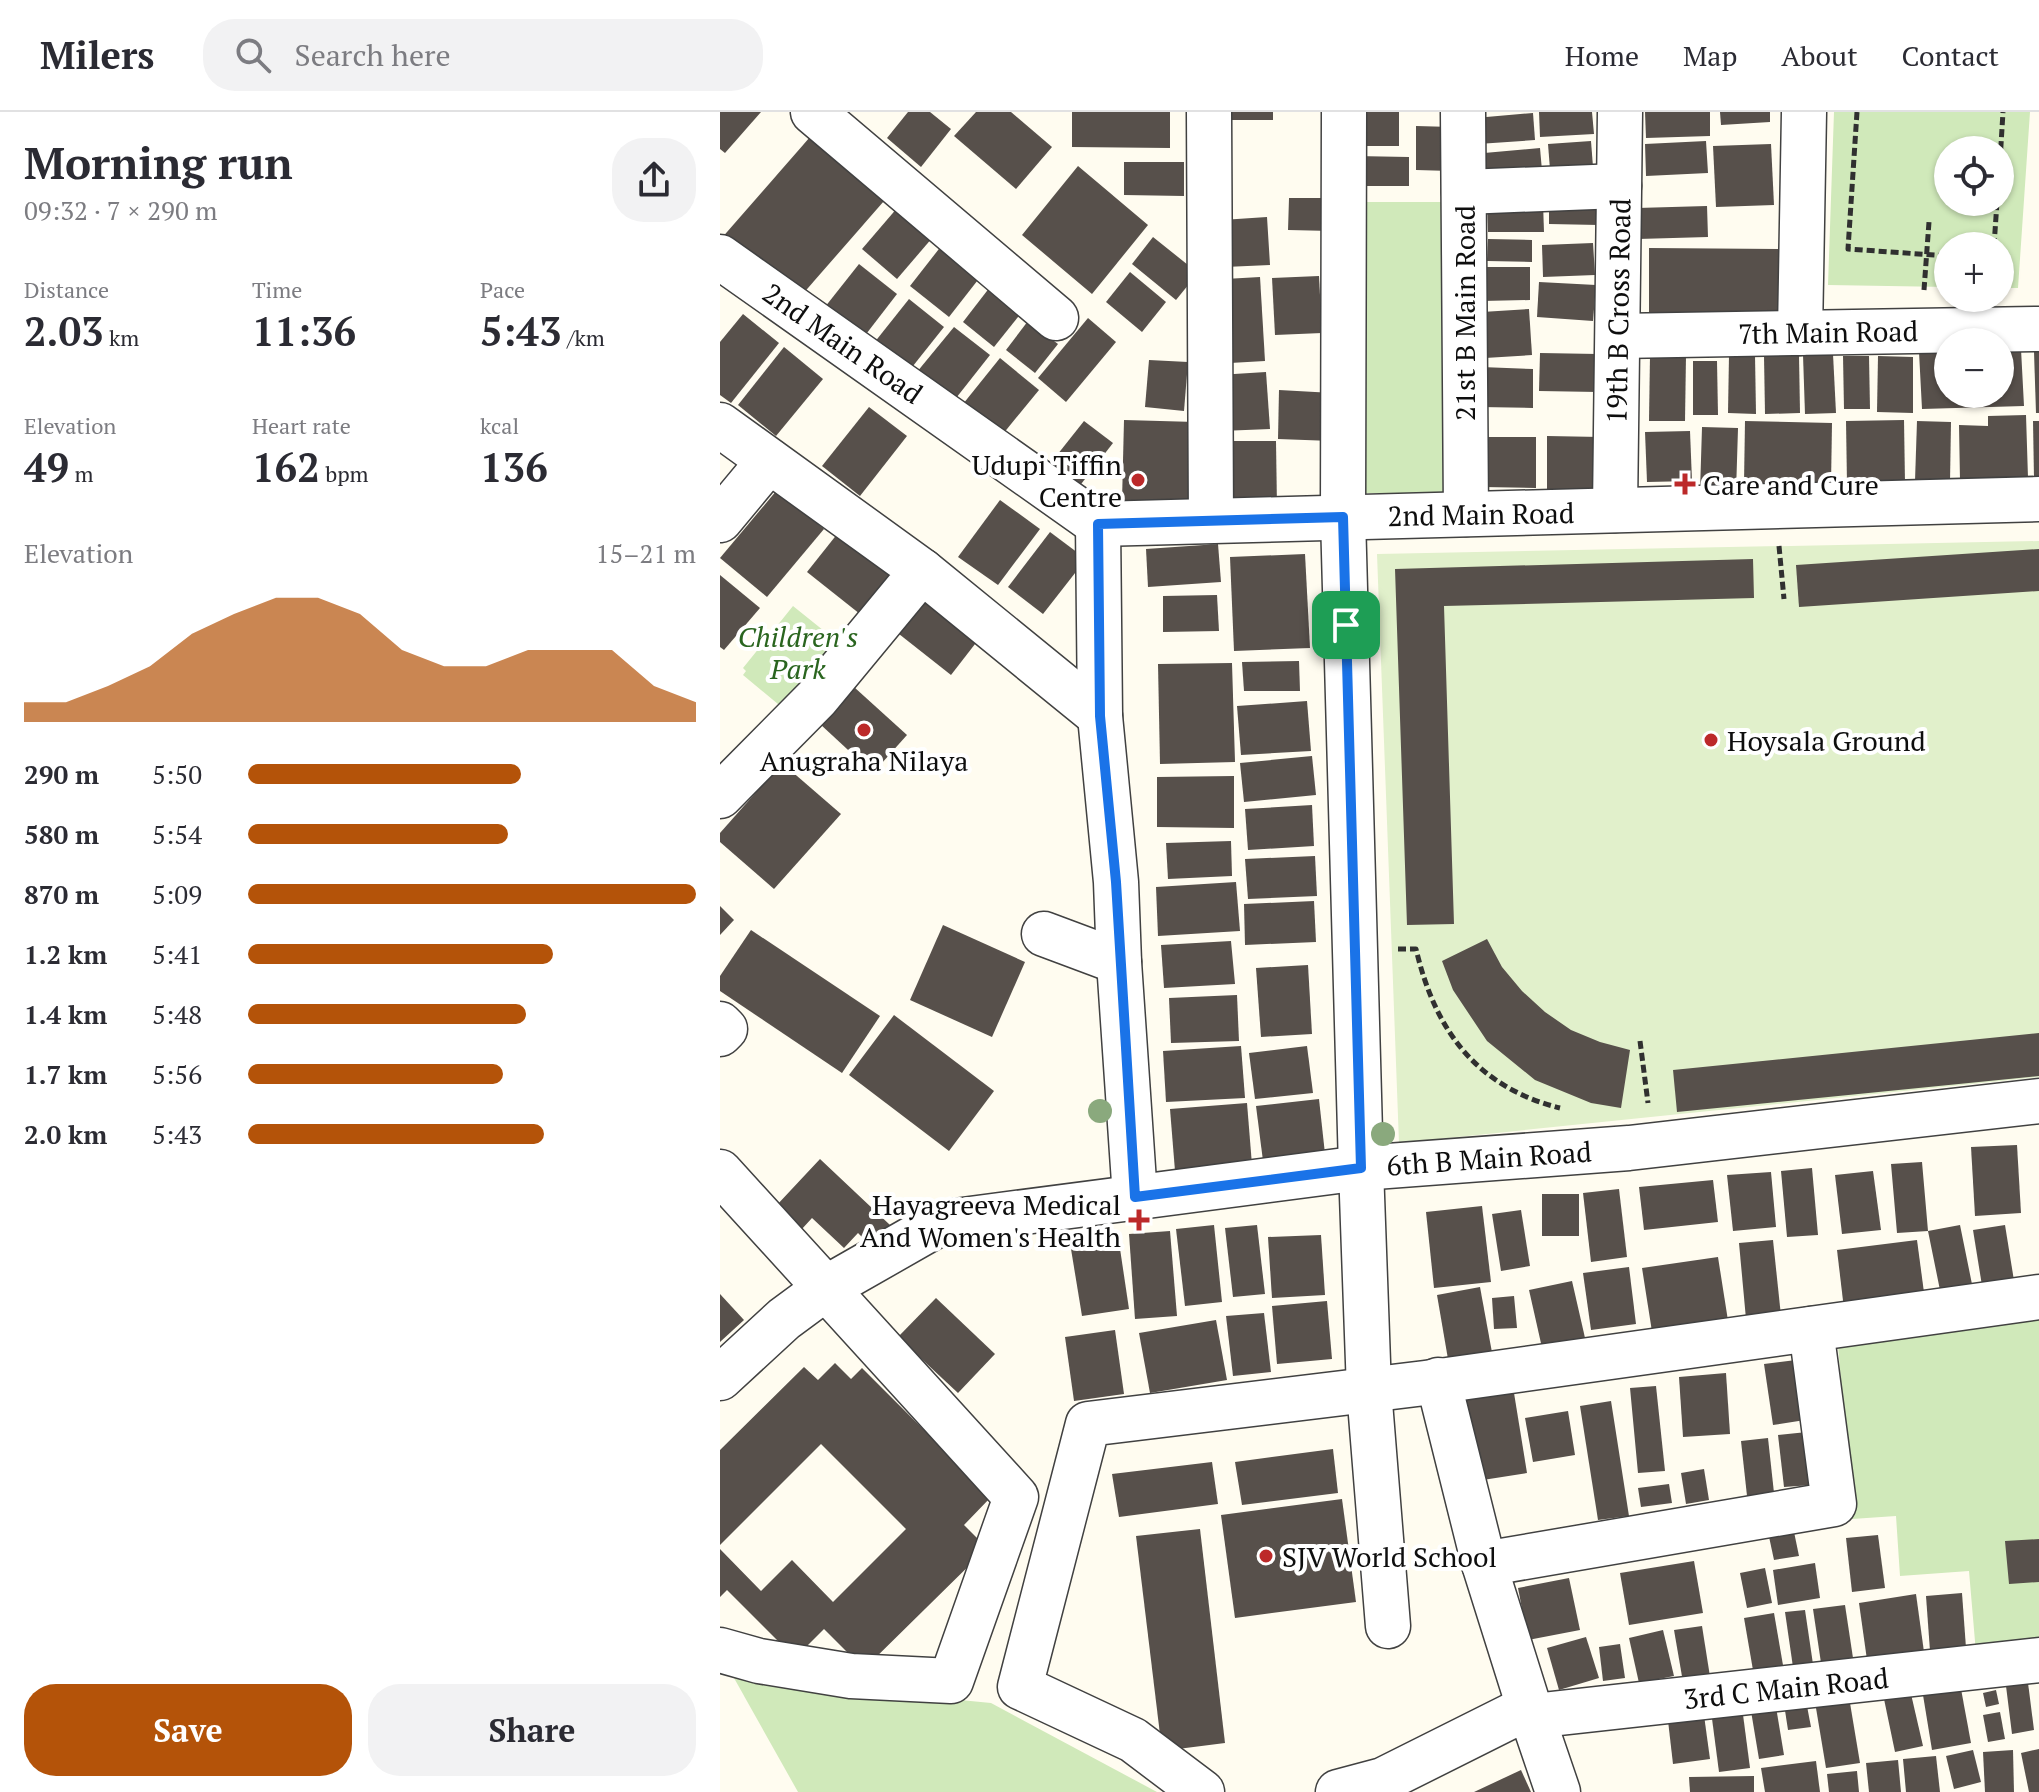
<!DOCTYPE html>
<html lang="en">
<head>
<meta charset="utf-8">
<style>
  body { margin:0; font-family:"PT Serif",serif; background:#f2f2f3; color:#2b2b33; height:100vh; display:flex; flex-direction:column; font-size:30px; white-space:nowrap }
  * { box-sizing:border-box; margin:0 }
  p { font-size:26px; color:#7c7c81 }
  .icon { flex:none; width:44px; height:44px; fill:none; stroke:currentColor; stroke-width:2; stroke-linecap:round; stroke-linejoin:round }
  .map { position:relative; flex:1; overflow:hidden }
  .panel { display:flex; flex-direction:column; background:#fff; width:720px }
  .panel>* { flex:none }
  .fabs { position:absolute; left:1214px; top:24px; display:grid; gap:16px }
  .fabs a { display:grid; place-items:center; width:80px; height:80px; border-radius:50%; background:#fff; box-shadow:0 2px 6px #0004; font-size:40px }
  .pin { position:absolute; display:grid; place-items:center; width:68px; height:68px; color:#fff; margin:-34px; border-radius:16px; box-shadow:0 4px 12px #0006 }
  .round { display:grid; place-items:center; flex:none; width:84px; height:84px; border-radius:32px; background:#f2f2f3 }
  .overview { display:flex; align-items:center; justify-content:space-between; height:136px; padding:0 24px }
  h1 { font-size:44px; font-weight:800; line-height:60px }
  .figures { display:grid; grid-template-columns:repeat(3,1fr); gap:12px; height:136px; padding:8px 24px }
  .figures div { display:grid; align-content:center }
  .figures b { font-size:40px; font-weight:800 }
  .figures small { font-size:22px; font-weight:400 }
  .figures p { font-size:22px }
  .chart { height:224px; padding:16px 24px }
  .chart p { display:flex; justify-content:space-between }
  .chart svg { width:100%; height:144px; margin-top:8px; fill:#b45309; opacity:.7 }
  .cta { display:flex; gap:16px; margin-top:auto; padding:16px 24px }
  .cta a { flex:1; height:92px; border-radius:32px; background:#b45309; color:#fff; font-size:32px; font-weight:800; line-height:92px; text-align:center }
  .cta a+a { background:#f2f2f3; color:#2b2b33 }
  ul { padding:0 24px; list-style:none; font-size:26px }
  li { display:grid; grid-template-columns:128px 96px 1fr; align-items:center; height:60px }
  li i { height:20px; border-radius:10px; background:#b45309 }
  header { display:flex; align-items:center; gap:48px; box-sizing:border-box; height:112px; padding:0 40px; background:#fff; border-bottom:2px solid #e1e1e2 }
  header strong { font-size:38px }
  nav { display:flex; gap:44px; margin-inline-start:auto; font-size:28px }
  .search { width:560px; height:72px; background:#f2f2f3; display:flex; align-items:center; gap:20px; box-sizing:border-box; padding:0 28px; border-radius:32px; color:#7c7c81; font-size:30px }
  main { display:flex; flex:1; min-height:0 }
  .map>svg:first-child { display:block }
  .green { fill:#d0e9ba; fill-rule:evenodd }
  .pitch { fill:#e1f0cb }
  .building { fill:#57504b }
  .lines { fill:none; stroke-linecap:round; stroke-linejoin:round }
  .minor-casing { stroke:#414141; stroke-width:47 }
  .path { stroke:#303030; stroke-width:5; stroke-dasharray:8 4; stroke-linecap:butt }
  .minor { stroke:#fff; stroke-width:44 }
  .tree { fill:#8aa97d }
  .route-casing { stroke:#fff; stroke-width:16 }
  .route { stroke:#1a73e8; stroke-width:10 }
  .poi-dot { fill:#bc2929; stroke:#fff; stroke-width:3 }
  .labels { text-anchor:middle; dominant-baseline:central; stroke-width:8; stroke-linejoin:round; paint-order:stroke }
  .street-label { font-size:28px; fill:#0e0e0e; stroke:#fff }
  .poi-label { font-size:28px; fill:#0e0e0e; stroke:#fff; text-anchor:start }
  .park-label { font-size:28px; font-style:italic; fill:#2a651f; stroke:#fff }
</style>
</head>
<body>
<header>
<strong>Milers</strong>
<div class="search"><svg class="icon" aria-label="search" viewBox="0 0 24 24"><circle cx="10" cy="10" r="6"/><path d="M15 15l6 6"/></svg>Search here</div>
<nav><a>Home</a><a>Map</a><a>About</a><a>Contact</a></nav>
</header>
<main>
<section class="panel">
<div class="overview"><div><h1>Morning run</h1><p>09:32 · 7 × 290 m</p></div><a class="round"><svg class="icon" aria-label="share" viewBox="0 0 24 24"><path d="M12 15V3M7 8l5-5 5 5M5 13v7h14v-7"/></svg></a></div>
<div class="figures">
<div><p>Distance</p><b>2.03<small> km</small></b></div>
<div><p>Time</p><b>11:36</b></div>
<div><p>Pace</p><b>5:43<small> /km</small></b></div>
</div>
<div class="figures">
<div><p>Elevation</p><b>49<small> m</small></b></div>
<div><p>Heart rate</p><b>162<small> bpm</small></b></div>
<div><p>kcal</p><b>136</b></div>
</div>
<div class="chart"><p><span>Elevation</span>15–21 m</p>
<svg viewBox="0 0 160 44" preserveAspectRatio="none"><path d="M0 44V38L10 38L20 33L30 27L40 17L50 11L60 6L70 6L80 11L90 22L100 27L110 27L120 22L130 22L140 22L150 33L160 38V44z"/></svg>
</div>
<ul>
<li><b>290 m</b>5:50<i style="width:61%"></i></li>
<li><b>580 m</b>5:54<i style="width:58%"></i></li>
<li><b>870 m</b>5:09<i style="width:100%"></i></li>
<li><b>1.2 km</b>5:41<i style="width:68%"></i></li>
<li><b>1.4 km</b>5:48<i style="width:62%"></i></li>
<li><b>1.7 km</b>5:56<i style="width:57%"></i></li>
<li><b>2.0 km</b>5:43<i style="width:66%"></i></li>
</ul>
<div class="cta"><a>Save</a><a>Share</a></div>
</section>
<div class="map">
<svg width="1319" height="1680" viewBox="0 0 1319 1680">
  <rect width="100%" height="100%" fill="#fffcf0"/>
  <g class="green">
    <path d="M1114,0H1310L1298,176H1280V134H1228V175L1108,173ZM1280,38V90H1228V38Z"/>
    <polygon points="641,90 731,90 734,381 643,381"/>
    <polygon points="73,494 124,535 70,602 23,563 26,559 23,556"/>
    <polygon points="1319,1205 1319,1536 1256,1541 1249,1459 1180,1464 1176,1404 1132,1407 1118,1233"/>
    <polygon points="14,1566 271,1591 437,1680 78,1680"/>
  </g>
  <polygon class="pitch" points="1319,429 1319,965 679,1031 657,442"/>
  <g class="building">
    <polygon points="0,0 41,0 5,41 0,37"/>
    <polygon points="188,0 210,0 231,17 201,55 167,26"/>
    <polygon points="256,0 291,0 332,35 296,77 234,24"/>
    <polygon points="352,0 450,0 450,36 352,35"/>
    <rect x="508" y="0" width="45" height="8"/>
    <polygon points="632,0 679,0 679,34 634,34"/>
    <polygon points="819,0 872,0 874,22 820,25"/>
    <polygon points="925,0 990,0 990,24 926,26"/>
    <polygon points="1000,0 1050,0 1050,10 1001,13"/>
    <polygon points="813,1 815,28 758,32 755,6"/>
    <polygon points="696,14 732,15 731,59 696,58"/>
    <polygon points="97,17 171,81 74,192 0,128"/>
    <polygon points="871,29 874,68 831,70 828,32"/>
    <polygon points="986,29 988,61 926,64 925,32"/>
    <polygon points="1051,32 1054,93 996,95 993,34"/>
    <polygon points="820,36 823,70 756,75 753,42"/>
    <polygon points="635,44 689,45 689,74 634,74"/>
    <polygon points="404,50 464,50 464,84 404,83"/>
    <polygon points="358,54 428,113 372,182 302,123"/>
    <polygon points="829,85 880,86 879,113 829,112"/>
    <polygon points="569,86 612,86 612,119 568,118"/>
    <polygon points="767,91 823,91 824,120 768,120"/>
    <polygon points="987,94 988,125 918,127 917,96"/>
    <polygon points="178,95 213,125 177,167 142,137"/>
    <polygon points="547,105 550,153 505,155 502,108"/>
    <polygon points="433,125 478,161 456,188 412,152"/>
    <polygon points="768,127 812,128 812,150 767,149"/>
    <polygon points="873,131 875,163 823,165 822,133"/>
    <polygon points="222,133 261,164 229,205 190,174"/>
    <polygon points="929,136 1059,137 1059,210 929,210"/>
    <polygon points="139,152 177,182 140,230 101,200"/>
    <polygon points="761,155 810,155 810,188 762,189"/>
    <polygon points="410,160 446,190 422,220 386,190"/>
    <polygon points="599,164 602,221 555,223 552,166"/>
    <polygon points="540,165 545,249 510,251 505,167"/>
    <polygon points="819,170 876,173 873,209 817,205"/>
    <polygon points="270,175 302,200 274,235 243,210"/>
    <polygon points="189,187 224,215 185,264 150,236"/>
    <polygon points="809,197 812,243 765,246 762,200"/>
    <polygon points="23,202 59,231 11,291 0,283 0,230"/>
    <polygon points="368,206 396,230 346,290 318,266"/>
    <polygon points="308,209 338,232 315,261 286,238"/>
    <polygon points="234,215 270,243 229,295 192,266"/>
    <polygon points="64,235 103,267 56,324 18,293"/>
    <polygon points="1301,237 1304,294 1202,297 1199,240 1228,239 1228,282 1280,282 1280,238"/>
    <polygon points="1314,240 1319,240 1319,301 1316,301"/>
    <polygon points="820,241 878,242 878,280 819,279"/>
    <polygon points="1113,242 1116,301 1085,302 1083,243"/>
    <polygon points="930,243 966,243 965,309 929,309"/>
    <polygon points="1009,243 1035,243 1036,302 1008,301"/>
    <polygon points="1079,243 1080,301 1045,302 1044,244"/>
    <polygon points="1123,244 1149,244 1150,297 1124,297"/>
    <polygon points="1158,244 1193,245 1193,301 1157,300"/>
    <polygon points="280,246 319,278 278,328 239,297"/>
    <polygon points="429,248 468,250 464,299 425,295"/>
    <polygon points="973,249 997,249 998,303 973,303"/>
    <polygon points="761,255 813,257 813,296 760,295"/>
    <polygon points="546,260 550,317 501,319 498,263"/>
    <polygon points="559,278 613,281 612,329 558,327"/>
    <polygon points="149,295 187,324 140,384 102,354"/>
    <polygon points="1306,303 1308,366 1240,369 1239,313 1268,314 1268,304"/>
    <polygon points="404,308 476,310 474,392 402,389"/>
    <polygon points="1184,308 1185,372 1127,373 1126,309"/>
    <polygon points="364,309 393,331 351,385 322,362"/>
    <polygon points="1025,309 1112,311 1111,373 1024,371"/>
    <polygon points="1197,309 1231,310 1230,370 1195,369"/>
    <polygon points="1313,309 1319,309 1319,367 1314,367"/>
    <polygon points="982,315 1018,316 1016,380 980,379"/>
    <polygon points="970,319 972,369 927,370 925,320"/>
    <polygon points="827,324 881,325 881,379 827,378"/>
    <polygon points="763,325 816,325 816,376 763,375"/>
    <polygon points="499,329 556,329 557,396 500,397"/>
    <polygon points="57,378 104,417 47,485 0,446"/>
    <polygon points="280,388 320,417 278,473 238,445"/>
    <polygon points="330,420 366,447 323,502 288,475"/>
    <polygon points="118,421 176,468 145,506 87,460"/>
    <polygon points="498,432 501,470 428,475 426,437"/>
    <polygon points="1319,437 1319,479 1079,495 1076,453"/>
    <polygon points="585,442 590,536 514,539 510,445"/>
    <polygon points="1033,447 1034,486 724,494 734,812 687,813 675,457"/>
    <polygon points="0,463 40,496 4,538 0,535"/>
    <polygon points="210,482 262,523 231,563 179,522"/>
    <polygon points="497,483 499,519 443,520 443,484"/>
    <polygon points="579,549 580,579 524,579 522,550"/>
    <polygon points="512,551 515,650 440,652 438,552"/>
    <polygon points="134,575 187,623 153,661 100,612"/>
    <polygon points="587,589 591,639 521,643 517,594"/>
    <polygon points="592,644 596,683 524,690 520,651"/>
    <polygon points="62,651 121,702 54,777 0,730 0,721"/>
    <polygon points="514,664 514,716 437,715 437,665"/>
    <polygon points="592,693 594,734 528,738 525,697"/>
    <polygon points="511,729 512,764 448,767 446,731"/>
    <polygon points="595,744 597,784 528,787 525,747"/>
    <polygon points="516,770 520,819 438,824 436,775"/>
    <polygon points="594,789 596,830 525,833 524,792"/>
    <polygon points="0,794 14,808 0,823"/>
    <polygon points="223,813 305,850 272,925 190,888"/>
    <polygon points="31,818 160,904 122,961 0,879 0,864"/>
    <polygon points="767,827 782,855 802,879 825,900 851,918 880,930 910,938 901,996 871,991 815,968 767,929 733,878 722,849"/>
    <polygon points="511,829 515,872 444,876 441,833"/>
    <polygon points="588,853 592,922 541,925 536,856"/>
    <polygon points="517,883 519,929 451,931 449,886"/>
    <polygon points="174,903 274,979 229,1039 129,963"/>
    <polygon points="1319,921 1319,964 957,1000 953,958"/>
    <polygon points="521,934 525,986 446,990 443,939"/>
    <polygon points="587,934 593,981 535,987 529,941"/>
    <polygon points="599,987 605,1042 543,1049 536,994"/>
    <polygon points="527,991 532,1053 455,1059 450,997"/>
    <polygon points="1297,1033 1301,1101 1255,1104 1251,1035"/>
    <polygon points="100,1047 170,1113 151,1134 138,1121 124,1136 92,1106 81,1118 56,1094"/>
    <polygon points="1202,1050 1208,1119 1240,1113 1254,1182 1222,1188 1208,1119 1177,1121 1171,1052"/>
    <polygon points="1092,1056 1098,1123 1067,1125 1061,1059"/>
    <polygon points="1153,1059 1161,1118 1122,1122 1115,1063"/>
    <polygon points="1051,1060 1056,1115 1013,1119 1007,1063"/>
    <polygon points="993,1068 998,1110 924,1118 919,1075"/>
    <polygon points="899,1077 907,1145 871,1150 863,1081"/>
    <rect x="822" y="1082" width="37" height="42"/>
    <polygon points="762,1094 771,1170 714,1176 706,1100"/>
    <polygon points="801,1098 810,1154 781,1159 772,1102"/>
    <polygon points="494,1113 502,1190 465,1194 456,1117"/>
    <polygon points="537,1113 545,1182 513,1185 505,1116"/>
    <polygon points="1285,1113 1296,1181 1264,1186 1253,1118"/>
    <polygon points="450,1119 457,1204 415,1207 409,1122"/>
    <polygon points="601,1123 605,1183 552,1186 548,1125"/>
    <polygon points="1053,1128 1061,1204 1026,1207 1019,1131"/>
    <polygon points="1197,1128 1205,1188 1124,1197 1117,1138"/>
    <polygon points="399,1130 409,1197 362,1204 351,1137"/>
    <polygon points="998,1145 1009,1215 933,1226 922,1156"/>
    <polygon points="909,1155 916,1212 871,1218 863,1161"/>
    <polygon points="852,1169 868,1239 825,1249 809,1178"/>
    <polygon points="760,1175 773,1246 729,1253 717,1183"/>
    <polygon points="0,1182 24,1208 0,1230"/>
    <polygon points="794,1184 797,1216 774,1217 772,1186"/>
    <polygon points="216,1186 275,1242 238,1281 178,1225"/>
    <polygon points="607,1189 612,1247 557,1252 552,1194"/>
    <polygon points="544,1201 551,1260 513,1264 506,1204"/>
    <polygon points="496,1208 507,1268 430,1281 419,1221"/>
    <polygon points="395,1218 404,1282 354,1289 345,1225"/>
    <polygon points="1076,1248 1085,1308 1053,1313 1044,1252"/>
    <polygon points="115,1251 131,1267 142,1256 271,1385 244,1413 267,1436 144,1557 104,1517 75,1546 7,1478 0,1485 0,1437 41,1479 72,1448 113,1490 186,1417 101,1332 0,1433 0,1338 84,1255 98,1268"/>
    <polygon points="1006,1261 1010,1322 963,1325 959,1265"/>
    <polygon points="936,1274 945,1359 918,1361 910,1276"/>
    <polygon points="794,1281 807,1361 750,1370 737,1289"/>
    <polygon points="891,1289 909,1404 878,1408 860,1294"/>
    <polygon points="848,1299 855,1343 813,1350 805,1306"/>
    <polygon points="1087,1320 1092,1373 1064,1375 1058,1323"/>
    <polygon points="1048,1326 1054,1381 1027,1384 1021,1329"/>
    <polygon points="613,1337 618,1381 522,1393 515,1350"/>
    <polygon points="492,1350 498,1392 399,1405 392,1362"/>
    <polygon points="984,1357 989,1388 966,1392 961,1361"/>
    <polygon points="949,1372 952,1391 921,1395 918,1376"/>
    <polygon points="622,1387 636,1490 515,1506 501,1403"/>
    <polygon points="1073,1415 1079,1444 1054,1448 1048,1420"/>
    <polygon points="480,1417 505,1631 442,1639 416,1424"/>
    <polygon points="1158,1423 1165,1476 1132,1480 1126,1426"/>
    <polygon points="1319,1427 1319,1470 1289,1472 1285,1429"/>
    <polygon points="974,1449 983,1501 909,1513 900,1461"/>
    <polygon points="1095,1451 1100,1486 1058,1493 1053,1458"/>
    <polygon points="1045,1456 1052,1491 1027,1496 1020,1461"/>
    <polygon points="849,1466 860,1518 808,1528 798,1476"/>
    <polygon points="1242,1481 1246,1536 1210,1539 1206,1484"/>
    <polygon points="1196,1482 1204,1540 1147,1548 1139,1491"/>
    <polygon points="1125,1493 1133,1546 1101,1551 1093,1497"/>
    <polygon points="1085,1498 1094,1559 1074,1562 1065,1500"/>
    <polygon points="1054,1501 1064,1559 1034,1564 1024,1506"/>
    <polygon points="982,1514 991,1571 964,1576 954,1518"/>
    <polygon points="943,1518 954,1564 919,1571 909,1526"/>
    <polygon points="866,1525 879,1566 839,1578 827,1536"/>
    <polygon points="900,1532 905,1566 883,1569 879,1535"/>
    <polygon points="1307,1563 1314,1618 1292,1622 1285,1566"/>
    <polygon points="1241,1577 1251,1631 1212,1638 1203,1583"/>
    <polygon points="1276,1578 1279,1592 1266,1595 1263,1581"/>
    <polygon points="1191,1582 1203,1634 1175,1640 1164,1587"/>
    <polygon points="1129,1585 1140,1651 1106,1656 1095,1590"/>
    <polygon points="1055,1589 1064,1643 1039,1647 1030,1593"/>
    <polygon points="1086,1589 1091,1615 1068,1618 1064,1592"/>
    <polygon points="1022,1595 1030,1656 999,1660 991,1599"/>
    <polygon points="983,1596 990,1647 953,1652 947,1600"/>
    <polygon points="1280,1600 1285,1627 1268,1630 1263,1603"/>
    <polygon points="1319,1637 1319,1680 1309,1680 1301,1641"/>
    <polygon points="1253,1638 1261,1670 1234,1677 1226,1644"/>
    <polygon points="1293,1638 1294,1680 1265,1680 1263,1640"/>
    <polygon points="1216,1644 1220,1680 1186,1680 1183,1647"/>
    <polygon points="1178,1648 1181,1680 1149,1680 1146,1651"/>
    <polygon points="1096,1649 1100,1680 1045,1680 1041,1656"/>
    <polygon points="801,1658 811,1680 754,1680"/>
    <polygon points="1137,1659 1139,1680 1109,1680 1107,1662"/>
    <polygon points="1034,1664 1034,1680 970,1680 969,1665"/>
  </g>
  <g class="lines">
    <g class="minor-casing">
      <g id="minor">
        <polyline points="93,0 336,206"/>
        <polyline points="489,0 491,409"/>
        <polyline points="624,0 623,405 641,1056 649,1278 668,1514"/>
        <polyline points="743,0 746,402"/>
        <polyline points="744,80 899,74"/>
        <polyline points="0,145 378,412 1319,387"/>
        <polyline points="1080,221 1084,0"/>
        <polyline points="898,224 1319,217"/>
        <polyline points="0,313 202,459 97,586 0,684"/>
        <polyline points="895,398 900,0"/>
        <polyline points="0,408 49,349"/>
        <polyline points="202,459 380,604"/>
        <polyline points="324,822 399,850 396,770 380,604 378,412"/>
        <polyline points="399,850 415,1085"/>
        <polyline points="0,912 5,917 0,922"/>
        <polyline points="0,1060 296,1385 231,1569 131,1564 39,1549 0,1538"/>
        <polyline points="0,1266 64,1207 106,1176 220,1111 641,1056 909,1036 1319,989"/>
        <polyline points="718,1268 764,1452 809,1595"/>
        <polyline points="764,1452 1114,1392 1091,1217"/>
        <polyline points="813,1604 1319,1548"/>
        <polyline points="482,1680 413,1628 300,1575 368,1312 705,1271 1319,1185"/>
        <polyline points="618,1680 663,1668 809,1595 838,1680"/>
      </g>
    </g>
    <g class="path">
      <polyline points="1137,0 1128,137 1228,144"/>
      <polyline points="1280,49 1283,0"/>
      <polyline points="1274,134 1277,90"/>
      <polyline points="1204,178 1209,110"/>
      <polyline points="1059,434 1064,487"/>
      <path d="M678,837H696C715,918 756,975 840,996"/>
      <polyline points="920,929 928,991"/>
    </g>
    <use href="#minor" class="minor"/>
  </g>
  <g class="tree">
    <circle cx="380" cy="999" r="12"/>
    <circle cx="663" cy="1022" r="12"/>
  </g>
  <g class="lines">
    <g class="route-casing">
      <polygon id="route" points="623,405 641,1056 415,1085 396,770 380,604 378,412"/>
    </g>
    <use href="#route" class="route"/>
  </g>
  <g class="poi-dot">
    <circle cx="418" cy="368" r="8"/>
    <path d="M961 360h8v8h8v8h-8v8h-8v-8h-8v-8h8z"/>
    <circle cx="144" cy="618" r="8"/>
    <circle cx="991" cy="628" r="8"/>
    <path d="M415 1096h8v8h8v8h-8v8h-8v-8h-8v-8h8z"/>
    <circle cx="546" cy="1444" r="8"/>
  </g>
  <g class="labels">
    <g class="street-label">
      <text transform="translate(898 199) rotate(-89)">19th B Cross Road</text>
      <text transform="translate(744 201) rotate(-90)">21st B Main Road</text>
      <text transform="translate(1108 220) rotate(-1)">7th Main Road</text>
      <text transform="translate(123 231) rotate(35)">2nd Main Road</text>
      <text transform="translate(761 402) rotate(-1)">2nd Main Road</text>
      <text transform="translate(769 1046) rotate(-4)">6th B Main Road</text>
      <text transform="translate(1066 1576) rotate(-6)">3rd C Main Road</text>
    </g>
    <g class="poi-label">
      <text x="402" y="352" text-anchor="end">Udupi Tiffin<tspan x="402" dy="32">Centre</tspan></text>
      <text x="983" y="372">Care and Cure</text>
      <text x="1007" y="628">Hoysala Ground</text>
      <text x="144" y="648" text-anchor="middle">Anugraha Nilaya</text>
      <text x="401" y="1092" text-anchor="end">Hayagreeva Medical<tspan x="401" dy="32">And Women's Health</tspan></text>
      <text x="562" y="1444">SJV World School</text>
    </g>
    <g class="park-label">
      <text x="78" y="524">Children's<tspan x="78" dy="32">Park</tspan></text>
    </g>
  </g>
</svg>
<div class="fabs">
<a><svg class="icon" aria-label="locate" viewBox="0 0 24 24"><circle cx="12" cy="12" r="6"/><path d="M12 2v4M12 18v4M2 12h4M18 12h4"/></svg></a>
<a>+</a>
<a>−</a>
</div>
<div class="pin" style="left:626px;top:513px;background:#1e9e55"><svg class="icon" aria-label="arrive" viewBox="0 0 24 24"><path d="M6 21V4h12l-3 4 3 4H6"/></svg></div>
</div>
</main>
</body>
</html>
